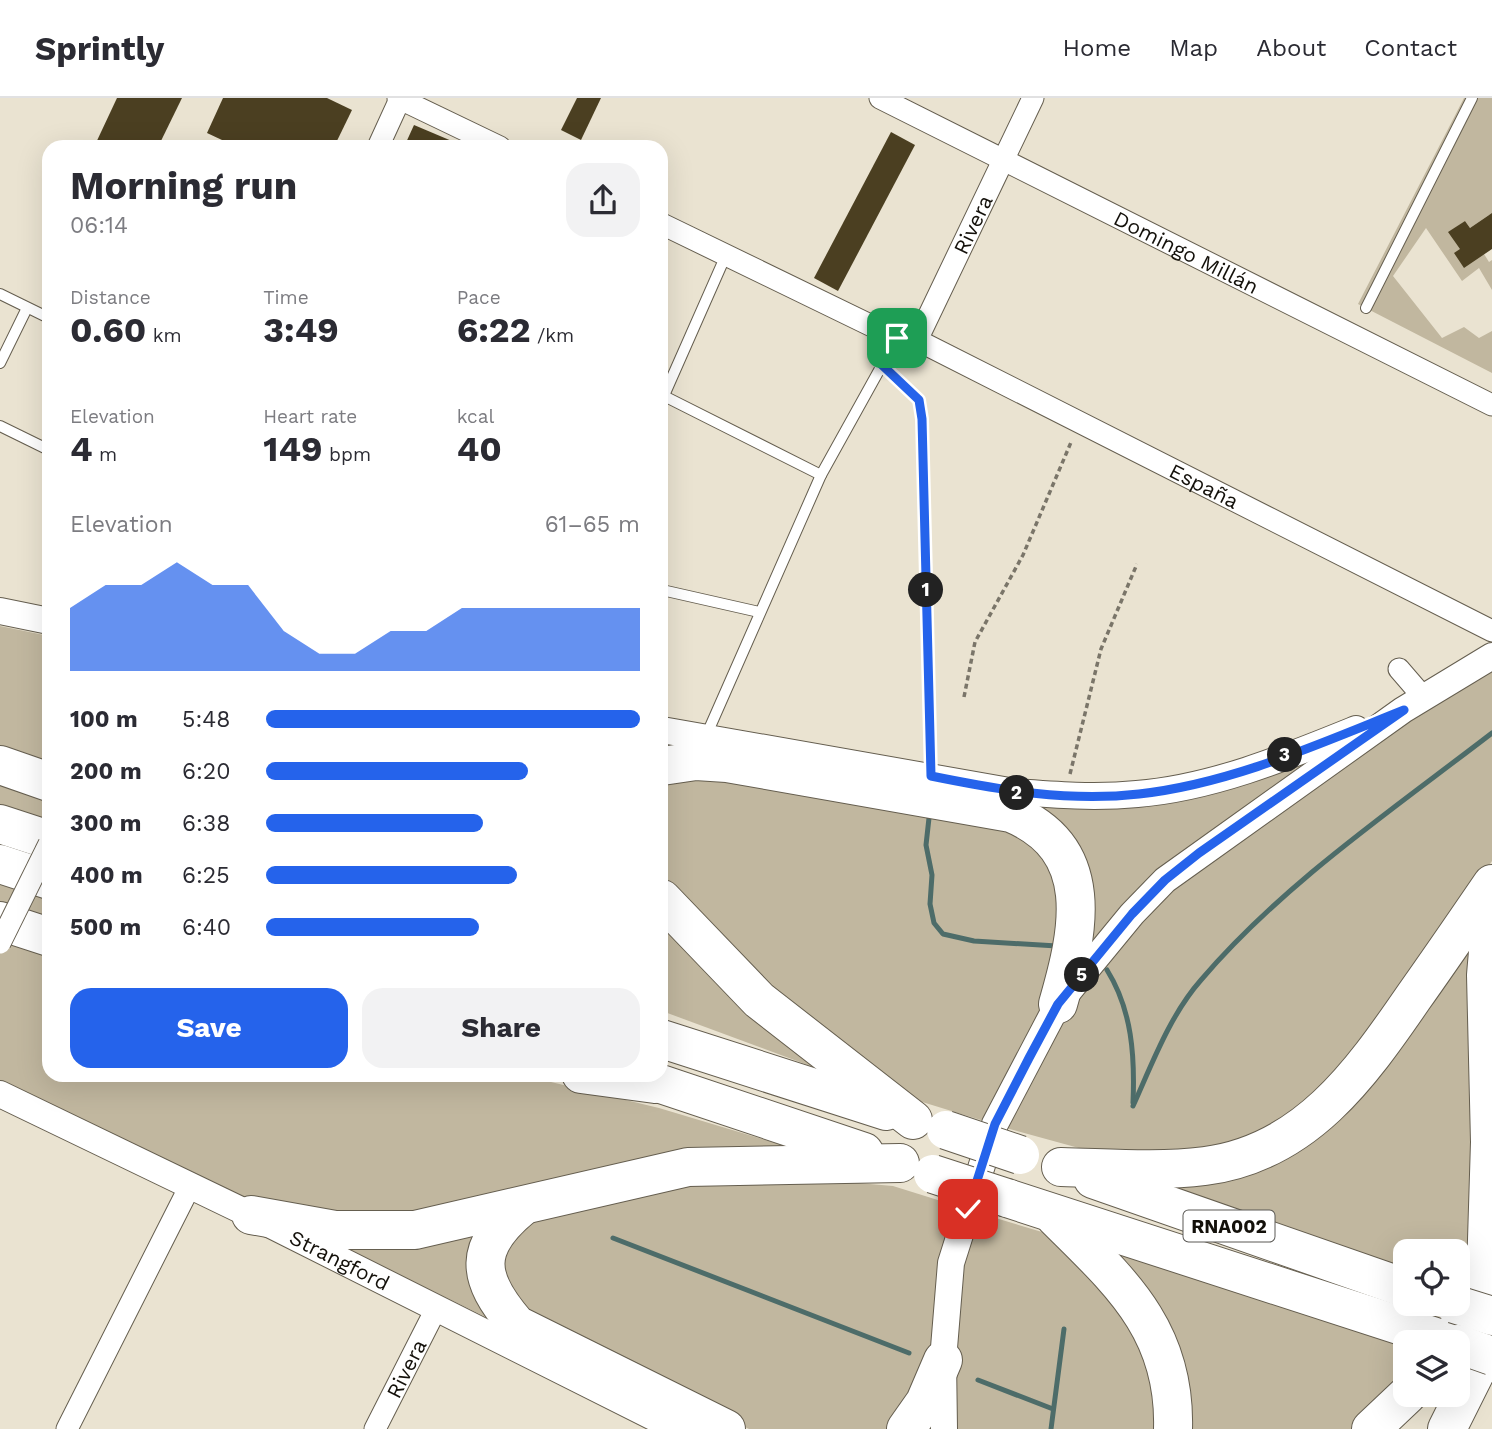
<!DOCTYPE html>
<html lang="en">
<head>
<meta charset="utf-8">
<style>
  body { margin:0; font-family:"Work Sans",sans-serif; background:#f2f2f3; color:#2b2b33; height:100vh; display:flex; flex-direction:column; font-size:26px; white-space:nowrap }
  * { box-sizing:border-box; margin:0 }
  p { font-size:23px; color:#7c7c81 }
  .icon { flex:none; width:38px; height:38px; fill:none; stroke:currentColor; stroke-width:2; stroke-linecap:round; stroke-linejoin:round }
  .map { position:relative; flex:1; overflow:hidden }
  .side { position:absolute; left:42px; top:42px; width:626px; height:942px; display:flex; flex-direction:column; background:#fff; border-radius:21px; box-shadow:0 7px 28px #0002 }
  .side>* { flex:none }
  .tools { position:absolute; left:1393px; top:1141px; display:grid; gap:14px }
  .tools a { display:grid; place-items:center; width:77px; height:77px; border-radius:14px; background:#fff; box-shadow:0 7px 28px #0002; font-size:35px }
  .pin { position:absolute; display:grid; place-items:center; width:60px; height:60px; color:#fff; margin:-30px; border-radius:14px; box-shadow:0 4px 10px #0006 }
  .km { position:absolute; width:35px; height:35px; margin:-18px; border-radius:50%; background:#222; color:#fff; font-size:19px; line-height:35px; text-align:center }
  .round { display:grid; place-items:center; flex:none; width:74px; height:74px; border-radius:21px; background:#f2f2f3 }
  .summary { display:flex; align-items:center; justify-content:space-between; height:119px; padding:0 28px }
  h1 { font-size:38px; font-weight:700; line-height:52px }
  .metrics { display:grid; grid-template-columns:repeat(3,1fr); gap:10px; height:119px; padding:7px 28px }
  .metrics div { display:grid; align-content:center }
  .metrics b { font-size:35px; font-weight:700 }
  .metrics small { font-size:19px; font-weight:400 }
  .metrics p { font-size:19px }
  .chart { height:196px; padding:14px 28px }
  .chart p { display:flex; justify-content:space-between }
  .chart svg { width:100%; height:126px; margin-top:7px; fill:#2563eb; opacity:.7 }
  .button { display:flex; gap:14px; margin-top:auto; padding:14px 28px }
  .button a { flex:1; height:80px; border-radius:21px; background:#2563eb; color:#fff; font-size:28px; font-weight:700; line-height:80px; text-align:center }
  .button a+a { background:#f2f2f3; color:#2b2b33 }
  ul { padding:0 28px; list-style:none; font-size:23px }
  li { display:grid; grid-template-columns:112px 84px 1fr; align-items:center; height:52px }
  li i { height:18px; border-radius:9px; background:#2563eb }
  header { display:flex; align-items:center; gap:42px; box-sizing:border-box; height:98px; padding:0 35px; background:#fff; border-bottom:2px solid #e1e1e2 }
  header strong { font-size:33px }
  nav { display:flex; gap:38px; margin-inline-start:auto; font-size:24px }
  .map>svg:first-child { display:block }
  .green { fill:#c1b79f }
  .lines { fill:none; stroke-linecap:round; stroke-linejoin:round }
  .stream { stroke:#4d6c69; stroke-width:5 }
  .building { fill:#4b3f21 }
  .service-casing { stroke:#655e4f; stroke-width:12 }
  .minor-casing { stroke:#655e4f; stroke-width:23 }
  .tertiary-casing { stroke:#655e4f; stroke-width:28 }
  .motorway-casing { stroke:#655e4f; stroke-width:40 }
  .path { stroke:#7a7569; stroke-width:3.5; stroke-dasharray:5 3.5; stroke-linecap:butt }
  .service { stroke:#fff; stroke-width:10 }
  .minor { stroke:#fff; stroke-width:21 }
  .tertiary { stroke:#fff; stroke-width:26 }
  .motorway { stroke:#fff; stroke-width:38 }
  .minor-bridge-casing { stroke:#655e4f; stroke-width:23; stroke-linecap:butt }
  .motorway-bridge-casing { stroke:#655e4f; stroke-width:40; stroke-linecap:butt }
  .minor-bridge { stroke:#fff; stroke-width:21 }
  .motorway-bridge { stroke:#fff; stroke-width:38 }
  .route-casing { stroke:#fff; stroke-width:14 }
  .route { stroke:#2563eb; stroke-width:9 }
  .labels { text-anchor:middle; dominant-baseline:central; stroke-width:7; stroke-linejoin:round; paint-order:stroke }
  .shield { fill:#fff; stroke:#5a5854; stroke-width:2 }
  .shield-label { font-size:19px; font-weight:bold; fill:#13100a }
  .street-label { font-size:21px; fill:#13100a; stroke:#fff }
</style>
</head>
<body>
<header>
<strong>Sprintly</strong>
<nav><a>Home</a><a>Map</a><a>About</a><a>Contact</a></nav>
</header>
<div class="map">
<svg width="1492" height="1331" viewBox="0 0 1492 1331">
  <rect width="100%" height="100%" fill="#eae3d1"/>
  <g class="green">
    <polygon points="1464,0 1492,0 1492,121 1489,117 1470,130 1465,123 1449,134 1484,156 1489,164 1492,162 1492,192 1479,170 1462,183 1426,130 1393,178 1442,240 1464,229 1479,240 1492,233 1492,275 1358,206"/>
    <polygon points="0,528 49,538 49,673 0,656"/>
    <polygon points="1492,572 1492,763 1366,950 1334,989 1243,1049 1108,1058 1006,1030 1069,913 1140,824 1172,792 1409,624"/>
    <polygon points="1318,656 1153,776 1121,808 1085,852 1027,706"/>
    <polygon points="679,674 1028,734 1066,789 1048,900 984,1023 919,1003 804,928 662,786 662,680"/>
    <polygon points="0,679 49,696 49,726 0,709"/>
    <polygon points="0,782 49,798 49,827 0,811"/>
    <polygon points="662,815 856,985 662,913"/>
    <polygon points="1479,821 1470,1144 1458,1178 1458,1153 1405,1153 1405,1173 1117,1078 1253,1066"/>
    <polygon points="0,835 49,851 49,976 522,977 659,1010 832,1062 415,1123 253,1104 188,1076 0,983"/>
    <polygon points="743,1075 893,1088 957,1108 932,1259 893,1331 749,1331 525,1219 501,1189 508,1134 525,1121"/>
    <polygon points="979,1115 1042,1134 1066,1148 1135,1221 1164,1331 956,1331 955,1262 963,1170"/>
    <polygon points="486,1124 498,1225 326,1141"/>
    <polygon points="1096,1142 1405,1244 1405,1276 1390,1296 1354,1331 1184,1331"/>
  </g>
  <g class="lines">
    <g class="stream">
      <polyline points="929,720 926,747 932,777 930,806 934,825 943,836 974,843 1057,848"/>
      <path d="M1107,872C1132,912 1135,958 1133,1005"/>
      <path d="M1133,1008C1152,966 1170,917 1201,882C1283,786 1392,712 1492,635"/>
      <polyline points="613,1140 909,1255"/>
      <polyline points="978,1282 1053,1311"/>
      <polyline points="1051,1331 1064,1231"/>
    </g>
  </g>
  <g class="building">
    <polygon points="117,0 182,0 158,49 94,49"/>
    <polygon points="223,0 327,0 352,12 334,49 237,49 207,35"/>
    <polygon points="577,0 601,0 581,42 561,32"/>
    <polygon points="414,27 466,49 404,49"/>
    <polygon points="891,34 915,47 838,193 814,180"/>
    <polygon points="1492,115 1492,151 1464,170 1454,155 1460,151 1448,134 1465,123 1470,130"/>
  </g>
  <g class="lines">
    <g class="service-casing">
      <g id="service">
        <polyline points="0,196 49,220"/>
        <polyline points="1366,210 1472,0"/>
        <polyline points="0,265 27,210"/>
        <polyline points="881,266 919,302 922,321 931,678"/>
        <polyline points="662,297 821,377"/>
        <polyline points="662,302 726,157"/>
        <polyline points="0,328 49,352"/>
        <polyline points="662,492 759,514"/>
        <polyline points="706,638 821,377 897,240"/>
      </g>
    </g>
    <g class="minor-casing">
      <g id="minor">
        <polyline points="398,0 500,49"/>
        <path id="s1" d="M880,0L1492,307"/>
        <polyline points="378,49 400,1"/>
        <path id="s2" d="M662,126L907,245L917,242L1033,0"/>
        <path id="s3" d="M917,242L1492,533"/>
        <polyline points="1399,571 1424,600"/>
        <polyline points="67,1331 190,1088"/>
        <path id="s4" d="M375,1331L436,1211"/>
      </g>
    </g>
    <g class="tertiary-casing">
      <g id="tertiary">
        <polyline points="0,513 49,523"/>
        <path d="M662,632L1015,694C1055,697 1096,700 1137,696C1212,690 1287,659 1356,631"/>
        <path id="s5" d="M0,996L251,1117L677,1331"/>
        <polyline points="944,1331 943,1262 951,1165 995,1026 1058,906 1132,816 1165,782 1403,612 1492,558"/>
      </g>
    </g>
    <g class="motorway-casing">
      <g id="motorway">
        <polyline points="0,667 49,684"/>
        <path d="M662,668L696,663L727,665L1011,715C1098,751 1079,833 1058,906"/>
        <polyline points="0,726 49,742"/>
        <polyline points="0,766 49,782"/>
        <polyline points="662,801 759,902 913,1022"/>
        <polyline points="0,823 49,839"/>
        <polyline points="662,941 886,1013"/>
        <polyline points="581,976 655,986"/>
        <polyline points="631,976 864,1054"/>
        <path d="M1061,1069C1109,1070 1158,1074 1205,1068C1305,1055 1360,977 1413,900C1440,862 1466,824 1492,786"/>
        <polyline points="1093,1081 1405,1190"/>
        <polyline points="1007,1100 1451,1244 1492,1161"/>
        <path d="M523,1108C473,1149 475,1179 517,1227L726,1331"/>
        <polyline points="251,1117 335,1132 415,1132 688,1069 900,1065"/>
        <path d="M1055,1119C1119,1183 1176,1231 1173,1331"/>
        <polyline points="1486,1174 1490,1044 1486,877 1492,807"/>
        <polyline points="906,1331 925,1304 943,1262"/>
        <polyline points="1371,1331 1407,1297"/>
        <polyline points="1447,1331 1492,1241"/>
      </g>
    </g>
    <g class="path">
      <polyline points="964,599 975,544 1023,457 1072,342"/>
      <polyline points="1070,676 1101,551 1137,466"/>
    </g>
    <use href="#service" class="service"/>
    <use href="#minor" class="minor"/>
    <use href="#tertiary" class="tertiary"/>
    <use href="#motorway" class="motorway"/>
    <g class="minor-bridge-casing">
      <polyline id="minor-bridge" points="0,845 49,746"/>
    </g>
    <g class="motorway-bridge-casing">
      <g id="motorway-bridge">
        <polyline points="946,1032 1020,1057"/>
        <polyline points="933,1076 1007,1100"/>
        <polyline points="1454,1206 1492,1218"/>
        <polyline points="1458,1246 1492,1258"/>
      </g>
    </g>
    <use href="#minor-bridge" class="minor-bridge"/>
    <use href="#motorway-bridge" class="motorway-bridge"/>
  </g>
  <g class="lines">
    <g class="route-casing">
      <path id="route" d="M897,240L881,266L919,302L922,321L931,678C1000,692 1068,704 1139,696C1230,686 1319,646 1404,612L1199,755L1165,782L1132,816L1058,906L1029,960L995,1026L968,1111"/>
    </g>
    <use href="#route" class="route"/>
  </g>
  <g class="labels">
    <rect class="shield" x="1183.5" y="1112.5" width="91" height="31" rx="5"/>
    <g class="shield-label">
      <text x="1229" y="1128">RNA002</text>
    </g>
    <g class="street-label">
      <text stroke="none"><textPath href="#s2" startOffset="411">Rivera</textPath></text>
      <text stroke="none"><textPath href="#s1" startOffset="343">Domingo Millán</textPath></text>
      <text stroke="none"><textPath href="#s3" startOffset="322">España</textPath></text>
      <text stroke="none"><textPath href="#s5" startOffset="378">Strangford</textPath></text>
      <text stroke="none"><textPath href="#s4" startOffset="68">Rivera</textPath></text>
    </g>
  </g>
</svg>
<div class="tools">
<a><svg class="icon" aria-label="locate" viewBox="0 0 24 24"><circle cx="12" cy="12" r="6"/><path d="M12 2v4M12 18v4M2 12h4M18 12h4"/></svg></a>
<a><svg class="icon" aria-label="layers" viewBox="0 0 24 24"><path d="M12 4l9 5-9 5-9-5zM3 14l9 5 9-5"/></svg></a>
</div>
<div class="pin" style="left:897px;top:240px;background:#1e9e55"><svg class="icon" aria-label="arrive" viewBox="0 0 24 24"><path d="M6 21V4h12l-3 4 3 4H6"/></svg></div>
<div class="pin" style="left:968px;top:1111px;background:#d93025"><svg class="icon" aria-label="check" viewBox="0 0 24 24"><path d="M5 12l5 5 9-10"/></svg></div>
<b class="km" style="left:926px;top:492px">1</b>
<b class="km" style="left:1017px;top:695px">2</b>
<b class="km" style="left:1285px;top:657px">3</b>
<b class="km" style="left:1082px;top:877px">5</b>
<section class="side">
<div class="summary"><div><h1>Morning run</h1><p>06:14</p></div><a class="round"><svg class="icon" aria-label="share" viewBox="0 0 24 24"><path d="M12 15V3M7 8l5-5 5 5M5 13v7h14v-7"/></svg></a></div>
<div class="metrics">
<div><p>Distance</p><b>0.60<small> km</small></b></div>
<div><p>Time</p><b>3:49</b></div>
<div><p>Pace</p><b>6:22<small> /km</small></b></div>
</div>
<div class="metrics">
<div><p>Elevation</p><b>4<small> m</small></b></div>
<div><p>Heart rate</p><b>149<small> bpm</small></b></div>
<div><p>kcal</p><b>40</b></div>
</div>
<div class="chart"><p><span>Elevation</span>61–65 m</p>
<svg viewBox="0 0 160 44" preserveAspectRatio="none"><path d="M0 44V22L10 14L20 14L30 6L40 14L50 14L60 30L70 38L80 38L90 30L100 30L110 22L120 22L130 22L140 22L150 22L160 22V44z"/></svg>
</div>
<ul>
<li><b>100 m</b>5:48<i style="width:100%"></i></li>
<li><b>200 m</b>6:20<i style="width:70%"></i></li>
<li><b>300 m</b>6:38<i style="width:58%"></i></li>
<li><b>400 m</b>6:25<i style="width:67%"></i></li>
<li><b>500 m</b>6:40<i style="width:57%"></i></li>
</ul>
<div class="button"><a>Save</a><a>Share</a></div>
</section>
</div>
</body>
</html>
